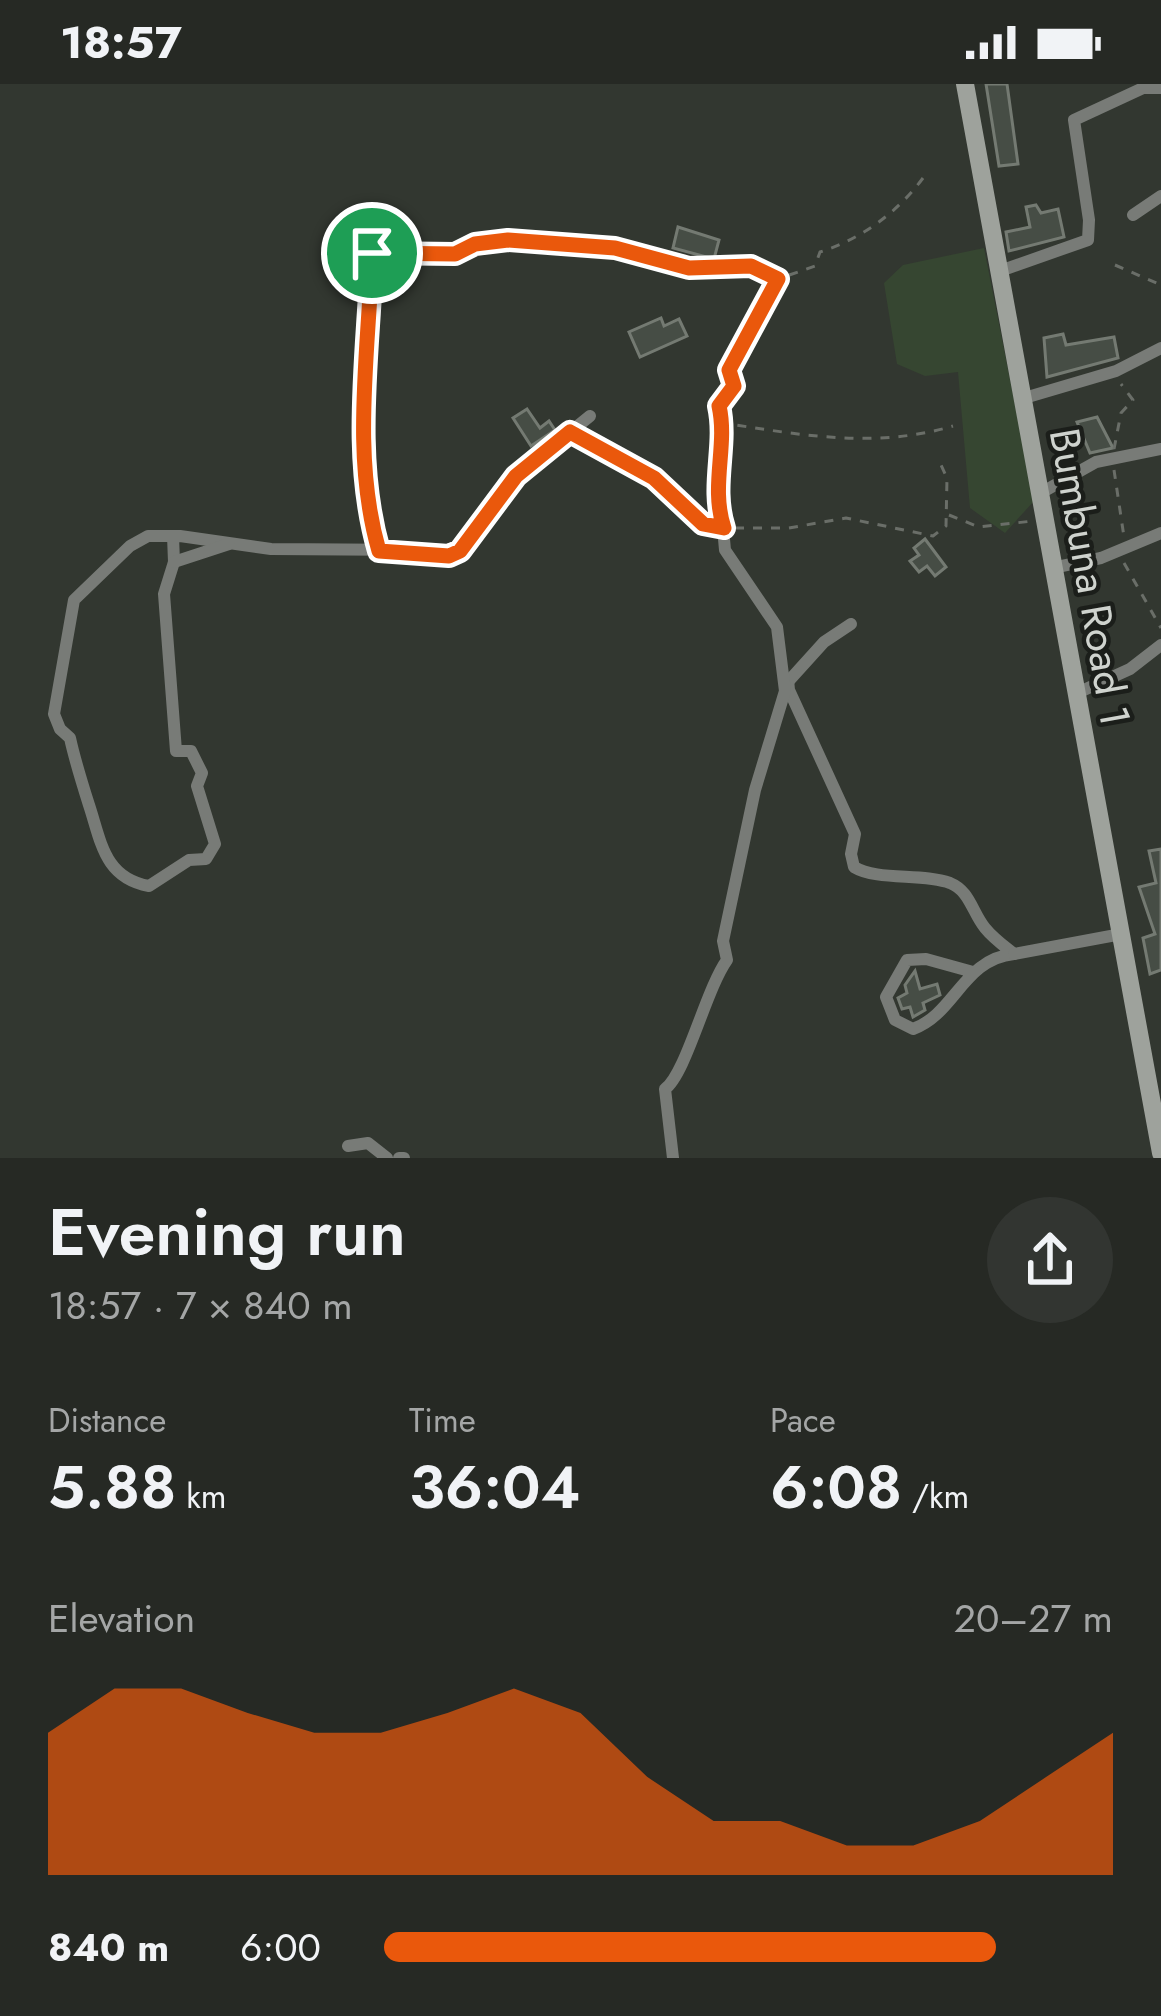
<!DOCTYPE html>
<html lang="en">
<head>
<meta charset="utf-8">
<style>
  body { margin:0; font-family:Jost,sans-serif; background:#323531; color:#f1f3f6; height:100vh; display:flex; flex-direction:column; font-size:45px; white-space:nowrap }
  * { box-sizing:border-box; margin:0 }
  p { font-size:39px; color:#a4a6a6 }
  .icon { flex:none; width:66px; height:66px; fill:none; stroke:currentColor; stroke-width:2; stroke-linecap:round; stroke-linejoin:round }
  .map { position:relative; height:1074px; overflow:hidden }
  .side { display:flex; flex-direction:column; background:#262924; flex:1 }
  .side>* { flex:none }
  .pin { position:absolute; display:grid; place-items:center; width:102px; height:102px; color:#fff; margin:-51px; border:6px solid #fff; border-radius:50%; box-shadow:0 3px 12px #0007 }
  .round { display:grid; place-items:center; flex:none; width:126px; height:126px; border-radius:63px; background:#323531 }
  .overview { display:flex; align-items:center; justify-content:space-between; height:204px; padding:0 48px }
  h1 { font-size:66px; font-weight:600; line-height:90px }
  .figures { display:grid; grid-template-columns:repeat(3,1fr); gap:18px; height:204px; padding:12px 48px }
  .figures div { display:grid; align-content:center }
  .figures b { font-size:60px; font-weight:600 }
  .figures small { font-size:33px; font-weight:400 }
  .figures p { font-size:33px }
  .chart { height:336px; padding:24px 48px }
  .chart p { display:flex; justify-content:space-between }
  .chart svg { width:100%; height:216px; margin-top:12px; fill:#ea580c; opacity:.7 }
  ul { padding:0 48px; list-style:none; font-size:39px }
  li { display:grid; grid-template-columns:192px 144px 1fr; align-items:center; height:90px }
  li i { height:30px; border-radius:15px; background:#ea580c }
  .status { display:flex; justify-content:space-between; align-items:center; height:84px; padding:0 60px; background:#262924; direction:ltr }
  .status svg { height:33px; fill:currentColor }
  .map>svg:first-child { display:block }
  .green { fill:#364631 }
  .building { fill:#464d45; stroke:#747a72; stroke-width:3 }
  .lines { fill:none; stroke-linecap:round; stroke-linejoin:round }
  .path { stroke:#6a6e68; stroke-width:3; stroke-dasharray:9 9; stroke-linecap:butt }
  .street { stroke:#787b77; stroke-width:12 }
  .secondary { stroke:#9ea29c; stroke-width:18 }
  .route-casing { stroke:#fff; stroke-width:24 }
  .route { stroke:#ea580c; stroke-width:15 }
  .labels { text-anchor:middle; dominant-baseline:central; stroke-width:9; stroke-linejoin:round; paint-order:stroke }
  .street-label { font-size:42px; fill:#cfd3ce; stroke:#1b1e1a }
</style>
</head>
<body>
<div class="status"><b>18:57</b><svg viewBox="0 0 49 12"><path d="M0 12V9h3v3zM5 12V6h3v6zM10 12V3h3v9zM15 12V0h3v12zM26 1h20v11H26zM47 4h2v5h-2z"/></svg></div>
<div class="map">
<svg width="1161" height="1074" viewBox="0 0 1161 1074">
  <rect width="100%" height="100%" fill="#323730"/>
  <polygon class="green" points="984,164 1034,417 1005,449 970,424 958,288 925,292 897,280 884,199 903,181"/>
  <g class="building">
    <polygon points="986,0 1007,0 1018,80 999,82"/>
    <polygon points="1036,121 1041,129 1058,125 1064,153 1009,167 1006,148 1030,143 1026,123"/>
    <polygon points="678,143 719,156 714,175 673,164"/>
    <polygon points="661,234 664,242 679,235 687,252 640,273 629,248"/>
    <polygon points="1063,250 1066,261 1114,253 1118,274 1047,293 1044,254"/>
    <polygon points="527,325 540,344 549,337 555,346 531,362 513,334"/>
    <polygon points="1097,333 1113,364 1090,369 1077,338"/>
    <polygon points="925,455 946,483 935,492 927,482 919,488 910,477 919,471 914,464"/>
    <polygon points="1161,765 1161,886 1150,890 1143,854 1155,850 1139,803 1156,799 1149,767"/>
    <polygon points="915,887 920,905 937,900 940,911 923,919 925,926 913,933 910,923 902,925 898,914 907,909 905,901"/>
  </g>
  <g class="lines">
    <g class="path">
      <path d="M923,94C897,129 861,155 820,168L815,182L778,195L729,286L734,302L719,322L723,339C801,351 876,365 953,342"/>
      <polyline points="629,166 689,184 750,182 776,194"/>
      <polyline points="1115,181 1161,201"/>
      <polyline points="579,353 654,394 703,440 714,442"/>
      <polyline points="1114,365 1121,329 1133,316 1121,300"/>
      <polyline points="1114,386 1124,453"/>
      <polyline points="719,431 716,395 722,340"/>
      <polyline points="949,431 979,443 1033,437"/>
      <polyline points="735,444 789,444 846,434 933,452 946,442 947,394 941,381"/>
      <polyline points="1124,479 1161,544"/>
    </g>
    <g class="street">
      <polyline points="1133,131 1161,112"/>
      <polyline points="1000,187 1088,156 1089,136 1074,36 1143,4 1161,4"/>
      <polyline points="1021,315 1116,287 1161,264"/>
      <polyline points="1039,410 1096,378 1161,365"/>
      <path d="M173,452L174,478L164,510L176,667H191L202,689L197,702L215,760L206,775L189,776L149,802C104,794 101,757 89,721C82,699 75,677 70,654L60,645L54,630L74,516L130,462L148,452H180L271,465L418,466L449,472L460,467L516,392L590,332"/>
      <path d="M379,467C352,370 369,267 372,169L455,170L475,160L508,156L615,164"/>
      <polyline points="174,478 229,460"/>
      <polyline points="1052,484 1101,474 1161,449"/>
      <path d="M788,595L789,606L855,750L851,770L854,783C877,797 922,789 950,799C970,807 972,828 985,844C993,854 1004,862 1014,870C963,875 955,930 913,945L895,936L886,913L907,876L926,875L973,888"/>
      <polyline points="786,600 824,558 851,540"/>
      <polyline points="1075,610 1130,585 1161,561"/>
      <polyline points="1014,870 1116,851 1121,859"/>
      <polyline points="348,1062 368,1059 387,1074"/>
      <polyline points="399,1074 404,1074"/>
      <path d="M673,1074L665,1005C686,990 706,905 727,876L723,857L755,706L785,607L777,543L725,466L723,444"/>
    </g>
    <polyline class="secondary" points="965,0 1161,1069"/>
  </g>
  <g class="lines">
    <g class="route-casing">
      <path id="route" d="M508,156L615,164L689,184L751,182L778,195L729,286L734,302L719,322C728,362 710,402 724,444L703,440L654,394L570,348L516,392L460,467L449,472L379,467C351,370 369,267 372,169L455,170L475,160Z"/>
    </g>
    <use href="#route" class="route"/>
  </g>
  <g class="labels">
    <g class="street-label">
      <text transform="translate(1090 493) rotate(80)">Bumbuna Road 1</text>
    </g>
  </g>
</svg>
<div class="pin" style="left:372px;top:169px;background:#1e9e55"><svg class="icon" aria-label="arrive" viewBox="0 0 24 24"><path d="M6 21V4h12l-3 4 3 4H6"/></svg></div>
</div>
<section class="side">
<div class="overview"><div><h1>Evening run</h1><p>18:57 · 7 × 840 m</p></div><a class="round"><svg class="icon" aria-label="share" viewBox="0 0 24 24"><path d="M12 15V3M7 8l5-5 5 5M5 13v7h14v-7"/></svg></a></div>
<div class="figures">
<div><p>Distance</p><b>5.88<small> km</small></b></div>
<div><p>Time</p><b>36:04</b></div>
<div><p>Pace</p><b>6:08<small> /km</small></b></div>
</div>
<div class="chart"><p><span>Elevation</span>20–27 m</p>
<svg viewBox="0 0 160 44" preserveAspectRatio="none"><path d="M0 44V15L10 6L20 6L30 11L40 15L50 15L60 11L70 6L80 11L90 24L100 33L110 33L120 38L130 38L140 33L150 24L160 15V44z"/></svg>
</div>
<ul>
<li><b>840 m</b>6:00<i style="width:84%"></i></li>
</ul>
</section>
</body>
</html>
